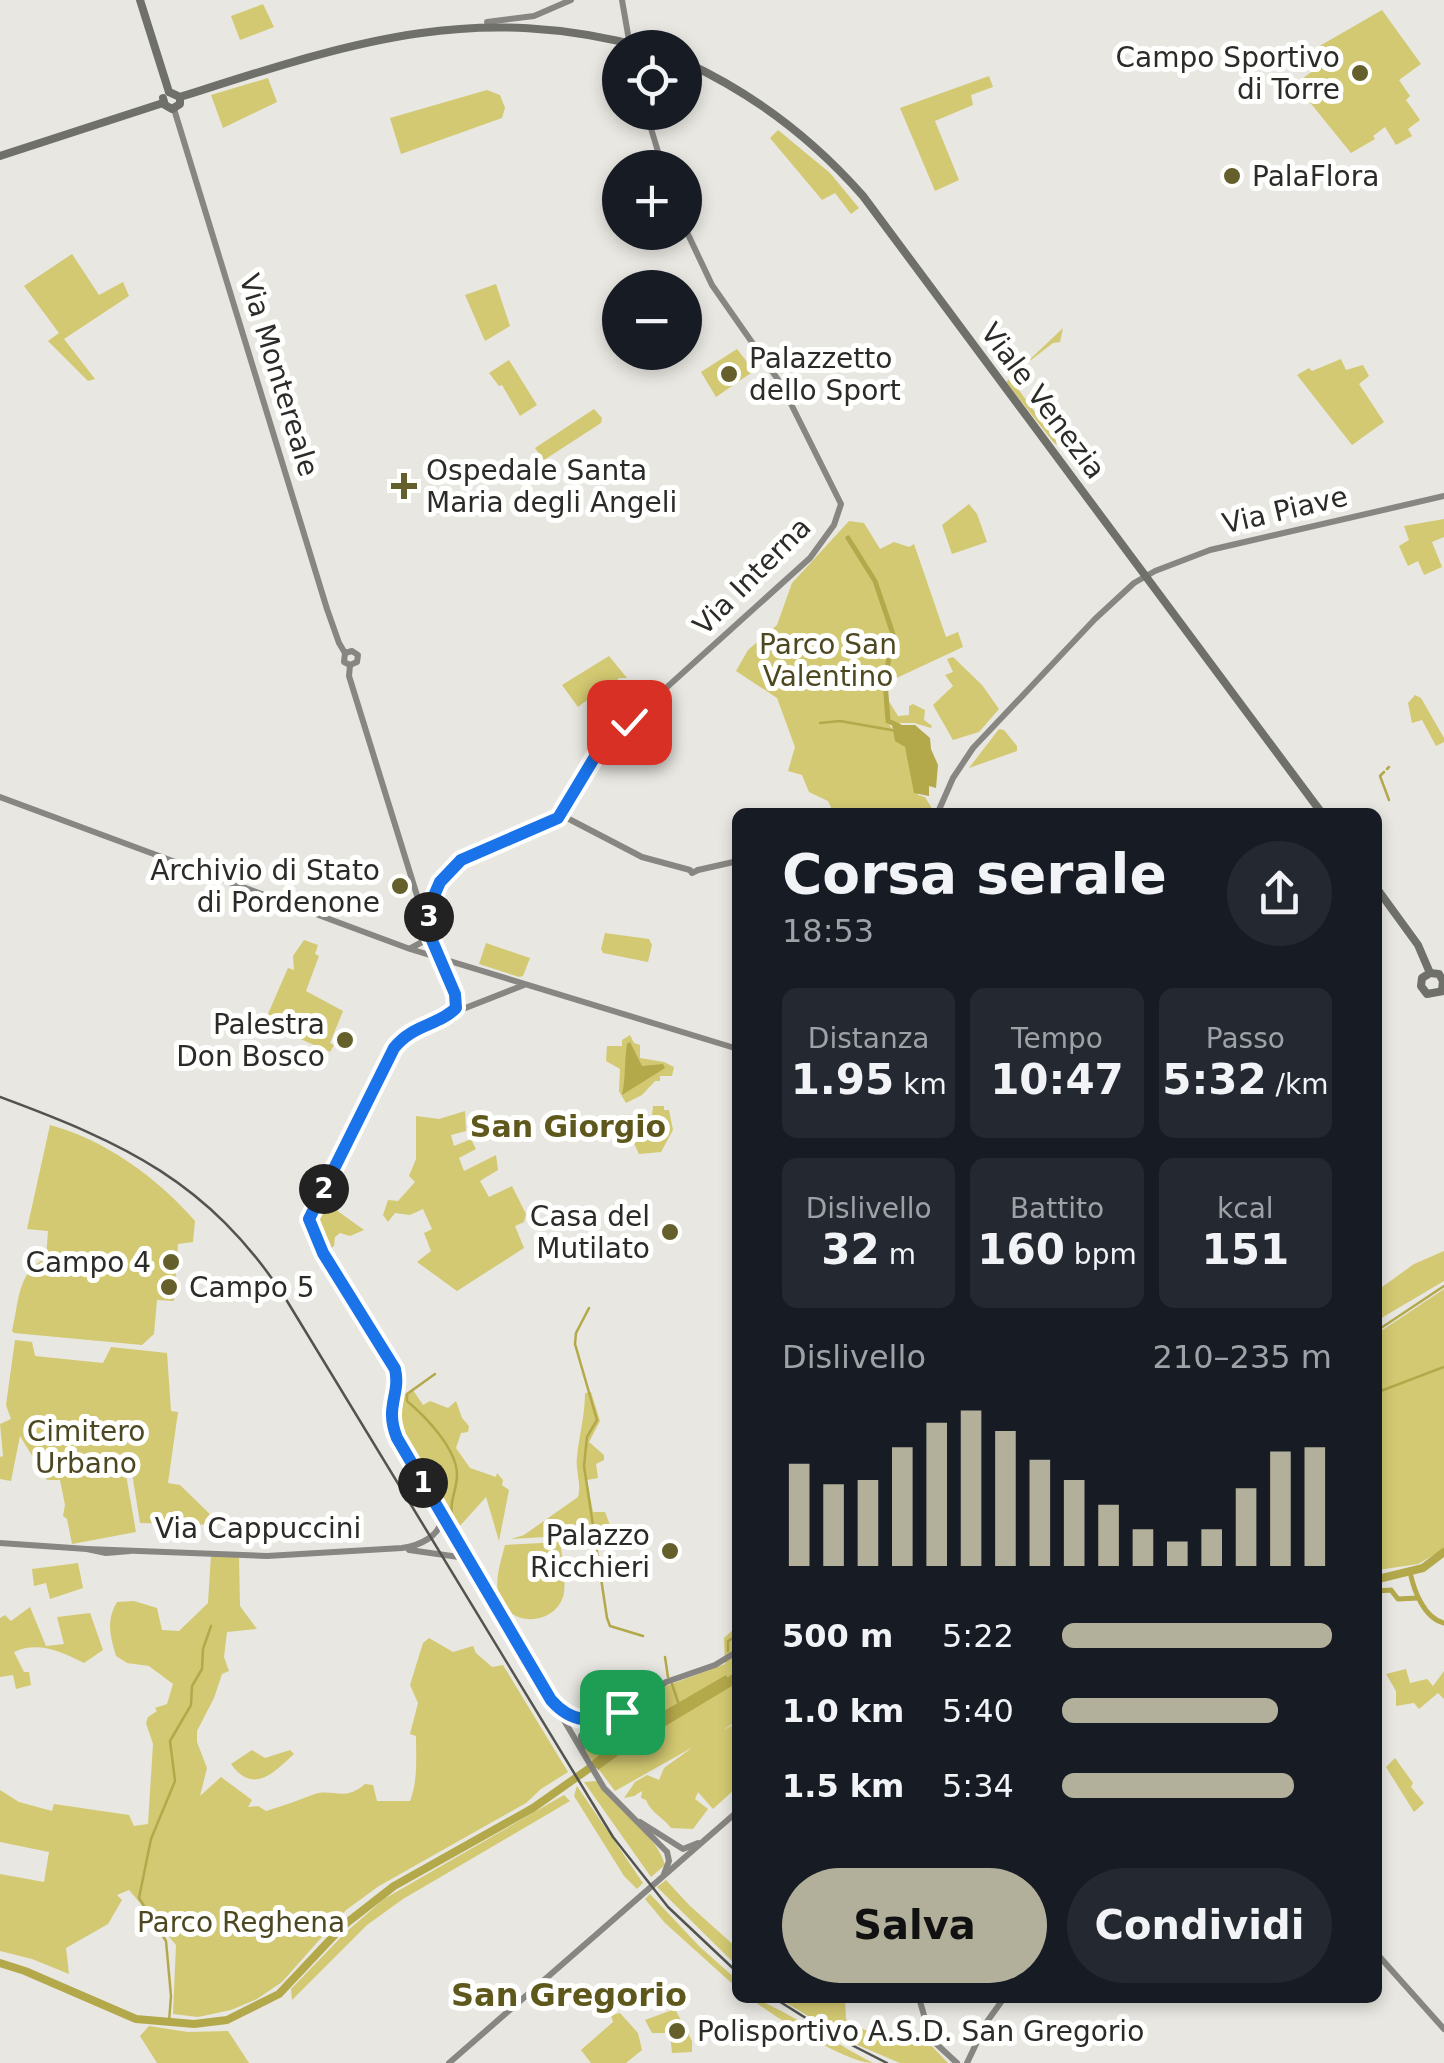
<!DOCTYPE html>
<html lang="it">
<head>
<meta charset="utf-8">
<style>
  body { margin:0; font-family:"DejaVu Sans",sans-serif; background:#242831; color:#f1f3f6; height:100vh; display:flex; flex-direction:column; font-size:38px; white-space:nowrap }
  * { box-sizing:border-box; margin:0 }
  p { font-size:32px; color:#9ea1a6 }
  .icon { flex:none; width:55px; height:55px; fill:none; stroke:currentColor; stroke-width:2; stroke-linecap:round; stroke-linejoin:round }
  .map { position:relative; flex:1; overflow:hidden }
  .details { position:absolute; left:732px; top:808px; width:650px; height:1195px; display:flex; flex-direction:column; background:#171b24; border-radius:15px; box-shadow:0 5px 15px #0003 }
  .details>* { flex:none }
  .fabs { position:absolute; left:602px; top:30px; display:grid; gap:20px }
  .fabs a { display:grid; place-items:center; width:100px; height:100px; border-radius:50%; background:#171b24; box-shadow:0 5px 15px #0003; font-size:50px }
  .pin { position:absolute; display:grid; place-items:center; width:85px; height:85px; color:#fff; margin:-42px; border-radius:20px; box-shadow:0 5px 15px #0006 }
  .km { position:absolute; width:50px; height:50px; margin:-25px; border-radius:50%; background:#222; color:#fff; font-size:28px; line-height:50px; text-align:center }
  .round { display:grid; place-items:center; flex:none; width:105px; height:105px; border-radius:52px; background:#242831 }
  .summary { display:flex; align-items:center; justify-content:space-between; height:170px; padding:0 50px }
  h1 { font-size:55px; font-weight:800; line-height:75px }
  .stats { display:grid; grid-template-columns:repeat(3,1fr); gap:15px; height:170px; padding:10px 50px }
  .stats div { display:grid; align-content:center; border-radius:15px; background:#242831; text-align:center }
  .stats b { font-size:42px; font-weight:800 }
  .stats small { font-size:28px; font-weight:400 }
  .stats p { font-size:28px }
  .chart { height:280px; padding:20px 50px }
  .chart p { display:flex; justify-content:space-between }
  .chart svg { width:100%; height:180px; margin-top:10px; stroke:#b2b09b; stroke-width:6 }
  .primary-button { display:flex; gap:20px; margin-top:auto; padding:20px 50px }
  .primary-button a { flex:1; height:115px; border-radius:60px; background:#b2b09b; color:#111; font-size:40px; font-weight:800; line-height:115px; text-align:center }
  .primary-button a+a { background:#242831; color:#f1f3f6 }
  ul { padding:0 50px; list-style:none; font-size:32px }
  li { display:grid; grid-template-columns:160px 120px 1fr; align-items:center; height:75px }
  li i { height:25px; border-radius:12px; background:#b2b09b }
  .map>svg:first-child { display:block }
  .green { fill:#d3c972 }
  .water { fill:#b3a84a }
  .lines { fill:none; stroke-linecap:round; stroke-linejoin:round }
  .stream { stroke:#b3a84a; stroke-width:2.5 }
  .canal { stroke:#b3a84a; stroke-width:5 }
  .river { stroke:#b3a84a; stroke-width:8 }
  .secondary { stroke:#878682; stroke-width:6 }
  .primary { stroke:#70706b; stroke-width:8 }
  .rail { stroke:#535350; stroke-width:2.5 }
  .route-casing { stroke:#fff; stroke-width:20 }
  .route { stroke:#1a73e8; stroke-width:12 }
  .poi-dot { fill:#655f2c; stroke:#fffffe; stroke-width:4 }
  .labels { text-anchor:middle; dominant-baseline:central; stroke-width:10; stroke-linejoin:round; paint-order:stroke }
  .poi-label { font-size:28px; fill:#2b2b29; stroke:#fffffe; text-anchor:end }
  .street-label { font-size:28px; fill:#2b2b29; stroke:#fffffe }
  .park-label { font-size:28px; fill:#4d4821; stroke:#fffffe }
  .neighbourhood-label { font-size:30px; font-weight:bold; fill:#5f581c; stroke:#fffffe }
  .quarter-label { font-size:32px; font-weight:bold; fill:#5f581c; stroke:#fffffe }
</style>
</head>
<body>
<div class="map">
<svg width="1444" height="2063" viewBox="0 0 1444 2063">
  <rect width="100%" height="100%" fill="#e8e7e1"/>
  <g class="green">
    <polygon points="263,4 274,27 240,40 231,16"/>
    <polygon points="1382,10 1421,64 1399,80 1410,96 1406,100 1420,120 1408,129 1412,136 1396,145 1385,127 1373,136 1375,139 1351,153 1295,84 1321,65 1311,51"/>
    <polygon points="989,76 993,87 971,95 973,105 935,121 959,180 935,191 900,108"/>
    <polygon points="268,78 277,102 223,128 211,95"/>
    <polygon points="487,90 500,95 505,108 502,118 401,154 390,118"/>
    <polygon points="778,130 830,173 859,208 851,214 835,193 822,200 770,138"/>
    <polygon points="72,254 99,295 123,282 129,296 64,339 95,379 88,381 48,341 59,333 24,286"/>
    <polygon points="496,284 510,326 485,341 465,295"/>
    <polygon points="1063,328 1060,342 1053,343 1018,370 1015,385 1060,446 1054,443 1006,382"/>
    <polygon points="737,349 754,371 716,397 701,372"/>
    <polygon points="1341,359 1346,370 1363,365 1369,376 1359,384 1384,422 1352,445 1297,375 1309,368 1312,371"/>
    <polygon points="509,360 537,405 520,416 502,385 499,386 489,373"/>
    <polygon points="594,409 602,418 601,423 544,460 535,448"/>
    <polygon points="969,504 977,514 987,542 952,554 942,525"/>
    <polygon points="1444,519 1444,537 1432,542 1442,567 1424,575 1418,561 1408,566 1399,546 1409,540 1404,526"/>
    <polygon points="849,521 864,523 880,549 894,542 909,547 914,544 946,637 958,632 963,647 890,681 885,695 898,716 909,715 909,706 913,704 925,710 924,720 932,726 931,728 914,723 888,723 905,747 918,795 925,797 934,812 833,812 828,801 809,792 802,775 788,771 795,747 777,698 736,671 748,650 777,625 792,583"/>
    <path d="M609,656L627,678H619C609,690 591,696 578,707L562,685Z"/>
    <polygon points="953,657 982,685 999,709 979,732 953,740 933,705 953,686 945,675 953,672 947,659"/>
    <polygon points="1415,695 1421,698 1444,738 1444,742 1436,746 1422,720 1412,723 1408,703"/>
    <polygon points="999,729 1004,730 1017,746 1017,751 969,768"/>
    <polygon points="605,933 649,939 652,945 648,962 603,953 601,949"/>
    <polygon points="304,940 318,945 315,954 319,956 306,991 343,1011 330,1043 334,1045 330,1052 264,1023 288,968 294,970 293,956"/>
    <polygon points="486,943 530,958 523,976 519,977 479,964"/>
    <polygon points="630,1035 634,1043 640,1045 640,1058 664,1062 674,1067 672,1076 660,1076 660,1081 655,1081 642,1095 626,1103 619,1091 620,1069 606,1061 607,1046 622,1046 622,1040"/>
    <polygon points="653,1106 664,1106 664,1110 669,1110 673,1130 661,1152 639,1154 624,1122 629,1114 632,1117 638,1115 651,1126"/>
    <polygon points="465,1111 466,1131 451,1135 454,1146 471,1139 476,1149 459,1158 464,1171 496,1155 498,1170 480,1181 489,1197 512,1186 526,1214 524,1222 515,1226 524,1248 457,1291 417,1262 431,1251 424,1233 432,1229 423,1209 410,1215 395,1213 388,1222 383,1215 388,1200 398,1201 415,1182 409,1176 416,1159 416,1116 439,1119"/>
    <path d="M50,1125C104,1139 159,1179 195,1221L193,1242L178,1244L174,1301L157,1300L154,1334L142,1345L14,1333L12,1331C19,1302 17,1272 46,1258L48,1231L27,1229Z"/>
    <polygon points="325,1202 364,1230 350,1236 340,1233 335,1237 334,1246 325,1253 311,1219 318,1205"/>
    <polygon points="1444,1251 1444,1281 1378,1320 1381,1309 1378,1290 1414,1264"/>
    <polygon points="1444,1289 1444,1549 1418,1564 1378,1570 1378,1333"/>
    <polygon points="15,1340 32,1342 35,1356 103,1363 111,1347 167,1353 171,1411 178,1412 168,1483 180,1485 221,1525 140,1523 132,1473 125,1469 136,1532 72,1544 67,1519 63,1516 65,1505 60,1480 47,1480 20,1436 11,1481 0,1479 0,1457 3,1456 0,1424 11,1419 6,1405"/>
    <polygon points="413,1390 423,1405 430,1401 448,1408 456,1401 462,1418 469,1426 468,1432 461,1433 456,1448 470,1468 496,1477 497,1473 503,1480 502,1485 509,1490 499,1541 486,1497 459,1527 453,1527 397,1432 395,1421 399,1397"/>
    <path d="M591,1392L600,1421L589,1442L604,1455V1460L596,1464L598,1478L587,1480L593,1512H605L613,1533L511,1539L524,1535L578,1497C582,1484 575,1471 577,1457C579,1435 585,1416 585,1393Z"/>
    <path d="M560,1542C562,1555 567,1585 563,1597C553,1625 513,1627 500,1600C493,1583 501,1561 505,1545Z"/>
    <path d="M211,1555L239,1557L240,1606L257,1629L227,1632L224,1657L229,1671L222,1674L214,1698L197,1731V1742L207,1768L200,1796L221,1777L252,1800L248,1807L258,1806L266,1811C282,1806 297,1801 312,1795C333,1787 343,1803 365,1784L373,1785L377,1801H410C418,1781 416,1757 416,1736L410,1734L418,1703L410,1685L423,1643L429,1638L453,1652L473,1646L476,1653L492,1667L503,1665L568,1772L541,1789L526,1803L379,1886L346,1910L282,1982L257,1999L231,2010L198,2017L173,2014L176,1945L129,1890L117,1895L122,1900L108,1924L66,1948L69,1974L32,1959L0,1951V1874L44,1882L49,1852L0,1842V1790L19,1802L52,1811L54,1804L129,1815L134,1826L148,1824L153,1744L146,1723L148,1717L157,1711L155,1708L167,1704L173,1684L149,1666L127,1663L116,1656C110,1635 106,1621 117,1602L134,1601L157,1608L162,1630L179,1631L208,1603Z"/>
    <polygon points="78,1563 83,1588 50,1599 46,1583 34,1586 32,1569"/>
    <path d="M30,1607L46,1646L64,1644L57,1617L90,1613L103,1650L84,1663C60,1651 38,1641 14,1652L24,1672H29L31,1685L16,1689L13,1675L0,1677V1618L5,1615L11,1621Z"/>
    <path d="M737,1626V1721L723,1730L737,1723V1787L713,1809L698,1792L695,1799L708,1809L693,1829L671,1828C663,1817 651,1813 646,1800L641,1798L642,1791L634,1796L624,1798L635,1782L647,1775L659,1780L664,1768L693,1747L615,1791L585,1751L584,1733L597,1723L638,1706L663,1687L725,1664L724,1638Z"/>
    <polygon points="1406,1669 1410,1683 1427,1679 1433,1686 1444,1671 1444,1699 1438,1693 1419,1709 1414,1703 1396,1706 1396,1691 1386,1674"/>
    <path d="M252,1750L265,1758L290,1750L294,1754C275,1771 254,1796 231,1764Z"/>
    <polygon points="1395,1758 1413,1783 1411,1787 1424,1803 1414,1812 1386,1767"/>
    <path d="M597,1781C617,1812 656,1833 665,1865L651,1877L584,1782Z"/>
    <polygon points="577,1786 643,1883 637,1889 624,1876 574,1796"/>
    <polygon points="564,1795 570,1801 403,1899 367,1925 292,2000 291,1989 345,1933 384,1899"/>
    <polygon points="666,1880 689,1905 737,1948 737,1966 657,1887"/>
    <polygon points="650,1894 699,1946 737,1980 737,1988 665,1923 645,1899"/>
    <path d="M750,1998C764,1997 850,2052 873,2063C845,2063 773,2016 750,1998Z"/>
    <path d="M778,1998H845L846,2019C863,2034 900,2041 922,2036L948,2063H900L855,2044Z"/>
    <polygon points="675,2009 692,2041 692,2052 672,2053 670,2033 652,2033 645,2020"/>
    <polygon points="620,2013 638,2033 642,2050 626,2063 591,2063 581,2050 613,2022 611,2015"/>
    <polygon points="149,2026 188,2032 228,2031 249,2063 157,2063 140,2036"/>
  </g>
  <g class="water">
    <polygon points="892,725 915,725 930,738 931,749 938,765 936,788 929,786 929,796 914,793 905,747 895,741"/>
    <path d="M630,1042L642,1066L663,1064L665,1068L622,1095C626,1078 624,1062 627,1044Z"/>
    <polygon points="726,1675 732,1686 627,1749 598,1770 592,1761 626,1733"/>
  </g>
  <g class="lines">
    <g class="stream">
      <polyline points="820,723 840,721 897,731"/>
      <polyline points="1387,769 1389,767"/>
      <polyline points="1384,772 1380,776 1389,800"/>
      <polyline points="1378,916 1381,901"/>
      <polyline points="589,1308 576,1333 575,1344 597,1420 587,1437 584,1466 607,1618 610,1626 643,1636"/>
      <polyline points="1378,1330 1444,1286"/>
      <path d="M435,1374L407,1394V1401C426,1417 457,1449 457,1475C457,1492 446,1506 455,1522"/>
      <polyline points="1378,1392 1444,1367"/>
      <polyline points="728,1651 728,1641 738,1635"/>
      <polyline points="665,1657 668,1677"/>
      <polyline points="733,1663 738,1673"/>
      <polyline points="672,1684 679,1705"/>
      <polyline points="169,2022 171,1996 166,1941 139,1898 151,1839 175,1781 170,1741 191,1705 192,1686 202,1669 203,1649 211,1626"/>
    </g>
    <g class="canal">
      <polyline points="848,538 875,581 893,634 885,681 888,721 899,726"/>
      <path d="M1410,1572C1414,1591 1424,1618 1444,1623"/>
      <polyline points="1378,1591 1391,1590 1398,1599 1418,1598"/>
    </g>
    <g class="river">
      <polyline points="1378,1579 1423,1568 1444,1552"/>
      <polyline points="721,1687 738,1675"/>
      <polyline points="0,1963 25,1971 136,2019 194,2024 227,2020 279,1994 344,1925 394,1886 533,1808 594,1765"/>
    </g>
    <g class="secondary">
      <polyline points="622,0 630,46"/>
      <polyline points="487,22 534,16 571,0"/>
      <polyline points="174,109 327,609 339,643 345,653 344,662 350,665 349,676 428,931 457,1004 452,1013"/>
      <polyline points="646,112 663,168"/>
      <polyline points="685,228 712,285 781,384 841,504 834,525 810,558 604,744 563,812 558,814 560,821 567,818 642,857 690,870 692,873 698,870"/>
      <polyline points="345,653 352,651 358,655 357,662 350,665"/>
      <polyline points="0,797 410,949 738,1049"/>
      <polyline points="938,812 953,778 973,748 1095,619 1134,583 1155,571 1210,550 1444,496"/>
      <polyline points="698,870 738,861"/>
      <polyline points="411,948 424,941 432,899 452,866 558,818"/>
      <path d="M524,985L422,1025L400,1040L382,1065L309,1219L323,1253L395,1369C401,1395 384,1407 397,1438L604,1788L667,1852"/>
      <polyline points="0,1543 87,1549"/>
      <polyline points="409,1550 466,1558"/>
      <path d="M130,1551L106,1553L87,1549L267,1556L402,1548C419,1546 441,1536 442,1517"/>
      <polyline points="559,1708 573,1718 592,1721"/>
      <polyline points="582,1750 581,1736 590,1723 629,1708 666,1682 715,1665 738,1651"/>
      <polyline points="640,1822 683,1849 698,1843"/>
      <polyline points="664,1874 669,1861 667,1852"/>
      <polyline points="1378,1955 1444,2029"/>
      <polyline points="919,1998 931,2039 957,2063"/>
      <polyline points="449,2063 738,1811"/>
      <polyline points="967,2063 986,2023 1004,1998"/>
    </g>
    <g class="primary">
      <polyline points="140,0 169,92"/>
      <path d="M685,62C754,94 813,139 863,196L1321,812"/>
      <path d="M169,92L180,97C347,44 470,0 647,48"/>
      <polyline points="163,98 165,105 172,109 180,104 180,97"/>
      <polyline points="0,156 163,103"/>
      <polyline points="1378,890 1418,945 1430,973"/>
      <polyline points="1442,990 1443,981 1439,974 1430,973 1422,978 1421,986 1427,994 1444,991"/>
    </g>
    <g class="rail">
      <path d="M0,1097C124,1143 208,1181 284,1296L613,1837L668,1907L738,1973"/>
      <polyline points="774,1998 836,2037 887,2063"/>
    </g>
  </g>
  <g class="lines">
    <g class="route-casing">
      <path id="route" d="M622,1712C592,1722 573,1725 551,1700L397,1438C384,1406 401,1395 395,1369L323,1253L309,1219L394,1048C413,1024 438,1026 456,1008L455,994L428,931L430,905L440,882L461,860L558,818L599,750L629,722"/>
    </g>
    <use href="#route" class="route"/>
  </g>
  <g class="poi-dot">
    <circle cx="1360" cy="73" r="10"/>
    <circle cx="1232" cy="176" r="10"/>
    <circle cx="729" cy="374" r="10"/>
    <path d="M399 471h10v10h10v10h-10v10h-10v-10h-10v-10h10z"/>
    <circle cx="400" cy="886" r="10"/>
    <circle cx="345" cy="1040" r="10"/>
    <circle cx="670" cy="1232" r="10"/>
    <circle cx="171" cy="1262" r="10"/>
    <circle cx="169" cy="1287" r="10"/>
    <circle cx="670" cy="1551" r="10"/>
    <circle cx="677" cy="2031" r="10"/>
  </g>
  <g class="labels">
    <g class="poi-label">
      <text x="1340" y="57">Campo Sportivo<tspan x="1340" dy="32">di Torre</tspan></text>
      <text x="1252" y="176" text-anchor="start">PalaFlora</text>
      <text x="749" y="358" text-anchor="start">Palazzetto<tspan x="749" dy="32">dello Sport</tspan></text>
      <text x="426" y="470" text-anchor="start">Ospedale Santa<tspan x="426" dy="32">Maria degli Angeli</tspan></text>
      <text x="380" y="870">Archivio di Stato<tspan x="380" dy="32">di Pordenone</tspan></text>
      <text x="325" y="1024">Palestra<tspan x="325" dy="32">Don Bosco</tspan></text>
      <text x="650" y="1216">Casa del<tspan x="650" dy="32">Mutilato</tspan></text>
      <text x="151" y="1262">Campo 4</text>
      <text x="189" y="1287" text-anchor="start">Campo 5</text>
      <text x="650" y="1535">Palazzo<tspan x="650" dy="32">Ricchieri</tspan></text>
      <text x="697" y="2031" text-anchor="start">Polisportivo A.S.D. San Gregorio</text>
    </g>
    <g class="street-label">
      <text transform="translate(279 375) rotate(73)">Via Montereale</text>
      <text transform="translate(1043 401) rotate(53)">Viale Venezia</text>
      <text transform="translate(1285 510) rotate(-13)">Via Piave</text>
      <text transform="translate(752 576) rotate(-45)">Via Interna</text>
      <text x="258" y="1528">Via Cappuccini</text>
    </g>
    <g class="park-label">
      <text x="828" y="644">Parco San<tspan x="828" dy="32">Valentino</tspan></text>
      <text x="86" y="1431">Cimitero<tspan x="86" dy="32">Urbano</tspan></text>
      <text x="241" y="1922">Parco Reghena</text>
    </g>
    <g class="neighbourhood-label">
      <text x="568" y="1126">San Giorgio</text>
    </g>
    <g class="quarter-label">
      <text x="569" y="1995">San Gregorio</text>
    </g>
  </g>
</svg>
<div class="fabs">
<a><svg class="icon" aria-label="locate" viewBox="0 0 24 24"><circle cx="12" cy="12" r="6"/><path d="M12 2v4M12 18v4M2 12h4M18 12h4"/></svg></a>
<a>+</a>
<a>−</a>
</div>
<div class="pin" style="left:622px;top:1712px;background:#1e9e55"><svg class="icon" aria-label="arrive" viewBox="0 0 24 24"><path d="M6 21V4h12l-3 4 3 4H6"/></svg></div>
<div class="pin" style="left:629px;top:722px;background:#d93025"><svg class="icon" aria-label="check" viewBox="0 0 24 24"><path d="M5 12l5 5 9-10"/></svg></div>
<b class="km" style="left:423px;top:1483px">1</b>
<b class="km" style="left:324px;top:1189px">2</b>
<b class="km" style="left:429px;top:917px">3</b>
<section class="details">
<div class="summary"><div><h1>Corsa serale</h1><p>18:53</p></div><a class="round"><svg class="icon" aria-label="share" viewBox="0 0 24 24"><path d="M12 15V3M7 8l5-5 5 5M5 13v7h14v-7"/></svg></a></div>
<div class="stats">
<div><p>Distanza</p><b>1.95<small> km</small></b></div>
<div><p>Tempo</p><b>10:47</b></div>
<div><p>Passo</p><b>5:32<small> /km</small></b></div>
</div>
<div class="stats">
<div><p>Dislivello</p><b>32<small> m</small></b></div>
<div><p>Battito</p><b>160<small> bpm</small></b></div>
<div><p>kcal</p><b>151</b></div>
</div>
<div class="chart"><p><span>Dislivello</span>210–235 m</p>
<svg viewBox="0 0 160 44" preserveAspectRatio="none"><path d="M5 44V19M15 44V24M25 44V23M35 44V15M45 44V9M55 44V6M65 44V11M75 44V18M85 44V23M95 44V29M105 44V35M115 44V38M125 44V35M135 44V25M145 44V16M155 44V15"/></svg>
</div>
<ul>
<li><b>500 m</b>5:22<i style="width:100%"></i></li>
<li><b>1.0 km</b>5:40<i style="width:80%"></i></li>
<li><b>1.5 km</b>5:34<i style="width:86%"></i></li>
</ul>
<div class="primary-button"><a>Salva</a><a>Condividi</a></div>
</section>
</div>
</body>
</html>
